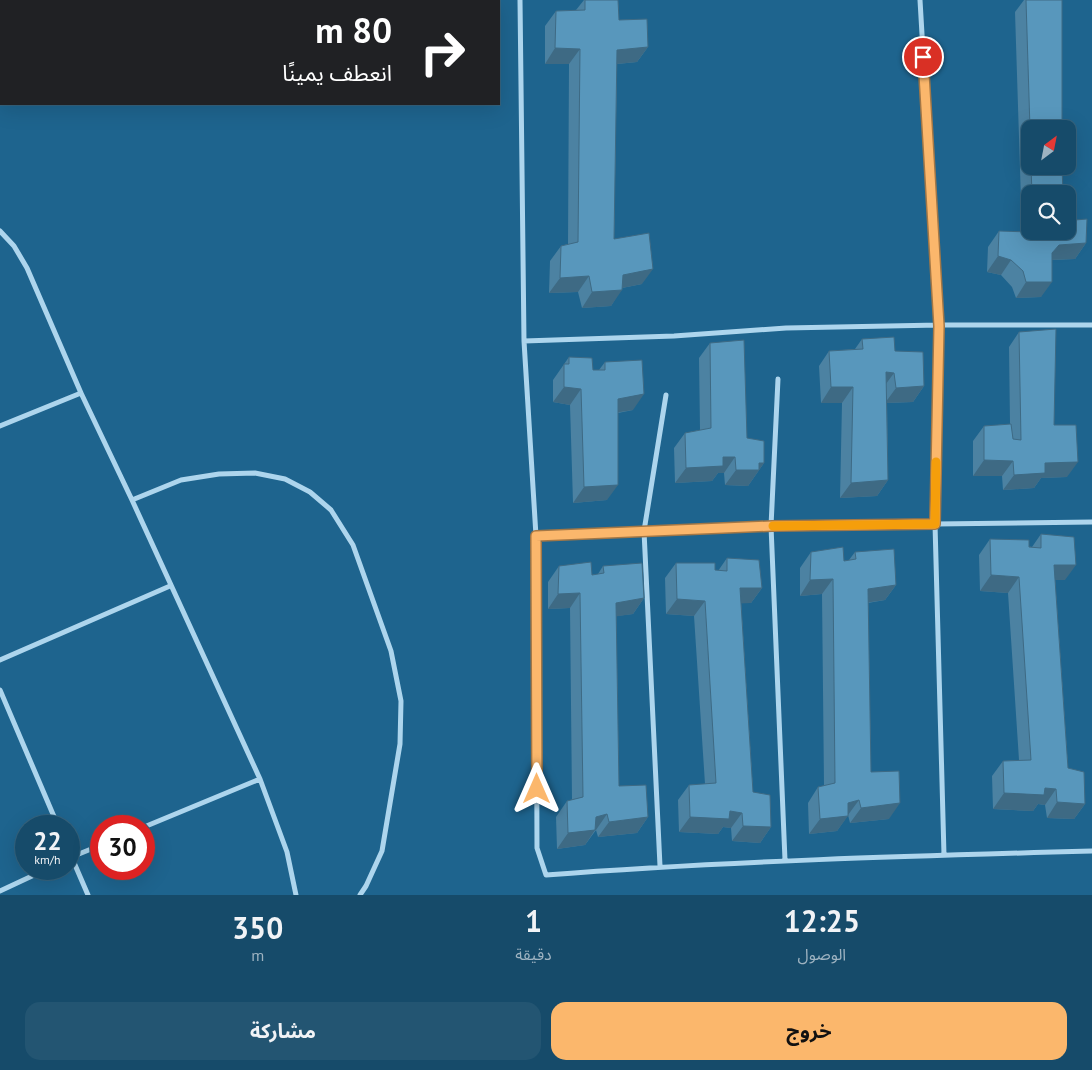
<!DOCTYPE html>
<html lang="ar">
<meta charset="utf-8">
<style>
:root{--surface:#164b6a;--page:#235572;--text:#f1f3f6;--muted:#9eb3c1;--line:#35637e;--accent:#fbb76c}
body{margin:0;font-family:"PT Sans","Noto Sans Arabic",sans-serif;background:var(--page);color:var(--text);direction:rtl;height:100vh;display:flex;flex-direction:column;font-size:19px;white-space:nowrap}
*{box-sizing:border-box;margin:0}
p{font-size:16px;color:var(--muted)}
.icon{flex:none;width:28px;height:28px;fill:none;stroke:currentColor;stroke-width:2;stroke-linecap:round;stroke-linejoin:round}
.map{position:relative;height:895px;overflow:hidden;direction:ltr}
.sheet{display:flex;flex-direction:column;background:var(--surface);flex:1}
.sheet>*{flex:none}
.top-card{position:absolute;left:0px;top:0px;width:500px;height:105px;box-shadow:0 5px 20px #0002,0 0 0 1px var(--line);direction:rtl;background:#202124;color:#fff;overflow:hidden}
.needle{width:32px;rotate:32deg}
.controls{position:absolute;left:1021px;top:120px;display:grid;gap:10px}
.controls a{display:grid;place-items:center;width:55px;height:55px;border-radius:10px;background:var(--surface);box-shadow:0 5px 20px #0002,0 0 0 1px var(--line);font-size:25px}
.speed{position:absolute;left:15px;top:815px;display:flex;gap:10px;font-size:25px;font-weight:700;text-align:center}
.speed>*{display:grid;place-content:center;width:65px;height:65px;border-radius:50%;background:var(--surface);box-shadow:0 5px 20px #0002,0 0 0 1px var(--line);line-height:1}
.speed small{font-size:12px;font-weight:400}
.speed .limit{border:8px solid #d22;background:#fff;color:#111}
.pin{position:absolute;display:grid;place-items:center;width:42px;height:42px;color:#fff;margin:-21px;border:2px solid #fff;border-radius:50%;box-shadow:0 1px 5px #0007}
.me{position:absolute;width:55px;margin:-28px;rotate:0deg;stroke-linejoin:round;filter:drop-shadow(0 0 4px #0008)}
.turn{display:flex;align-items:center;gap:18px;height:105px;padding:0 25px;font-size:22px}
.turn .icon{width:65px;height:65px;stroke-width:2.5}
.turn b{display:block;font-size:35px;line-height:42px}
.eta{display:flex;justify-content:space-evenly;align-items:center;height:85px;text-align:center}
.eta b{font-size:30px;font-weight:700;line-height:35px}
.cta{display:flex;gap:10px;margin-top:auto;padding:10px 25px}
.cta a{flex:1;height:58px;border-radius:15px;background:var(--accent);color:#111;font-size:20px;font-weight:700;line-height:58px;text-align:center}
.cta a+a{background:var(--page);color:var(--text)}
.map>svg:first-child{display:block}
</style>
<div class="map">
<svg width="1092" height="895" viewBox="0 0 1092 895">
<rect width="100%" height="100%" fill="#1e648e"/>
<g fill="none" stroke-linecap="round" stroke-linejoin="round">
<path stroke="#add5ed" stroke-width="5" d="M520,0L524,341L536,536L537,848L546,875C728,861 910,856 1092,851
M920,0L939,325L935,524L944,855
M204,1L211,0
M0,33H1
M0,231L14,246L27,268L81,393L132,500L260,779L287,852L296,895
M524,341L674,336L786,328L939,325H1092
M778,379L771,526L785,860
M0,426L81,393
M132,500L181,480L219,474L255,473L285,479L310,492L331,510L353,545L391,651L401,701L400,744L382,851L366,886L360,895
M536,536L771,526L1092,522
M0,660L170,586
M0,690L58,826
M144,827L260,779
M69,851L88,895
M69,858L101,845
M660,866L644,531L666,395
M0,891L47,869"/>
</g>
<path fill="#4c82a2" d="M584,0H618L619,20L648,47L637,62L617,64L614,239L642,284L622,288L611,306L582,308L578,292L549,293L550,261L561,246L568,244L569,64H545V26L556,11L576,10Z
M1024,0H1062L1030,129V166H1062L1063,194H1030V231L1086,243L1075,259L1052,260L1041,297L1016,298L1012,287L1001,275L987,272L988,247L999,231L1022,232L1015,12Z
M1019,332L1067,477L1041,478L1034,488L1003,490L1002,476H973V441L984,426L1010,424L1009,347Z
M862,339L895,351L924,386L913,402L887,403L888,480L877,496L840,498L842,403H821L819,366L829,351L855,349Z
M710,343L747,438L764,463L748,486L725,485L724,473H718L712,481L675,483L674,448L685,433L700,430L699,358Z
M569,357L593,370H599L605,362L633,410L618,413L607,500L573,503L570,405L553,402V380Z
M1041,534L1065,580H1055L1068,768L1085,804L1074,819L1047,818L1045,805L1038,804L1033,811L993,809L992,776L1003,761L1019,760L1008,593L980,591L979,555L990,539L1032,547Z
M811,552L844,561L849,560L855,552L896,585L885,600L868,603L871,772L889,819L850,823L848,815L837,831L809,834L808,803L818,787L824,786L822,594L800,596V568Z
M727,558L762,588L751,603H741L753,792L771,827L760,843L732,841L731,828L723,827L718,834L679,832L678,800L689,785L705,784L694,616L666,614L665,578L676,563L718,571Z
M559,566L592,575L598,574L603,566L644,598L633,614L616,616L619,786L648,817L637,833L598,837L596,830L585,845L557,849L556,817L567,801L572,800L570,608L548,609V582Z"/>
<path fill="#3e6a84" d="M648,47L637,62L606,65L617,50Z
M555,48L580,49L569,64H545Z
M1086,243L1075,259L1049,260L1052,253L1059,245Z
M998,256L1011,260L1001,275L987,272Z
M653,269L642,284L612,290L623,275Z
M589,276L578,292L549,293L560,278Z
M1026,282H1052L1041,297L1016,298Z
M622,290L611,306L582,308L592,292Z
M886,372L894,373L883,388Z
M924,386L913,402L885,403L896,388Z
M564,387L581,389L570,405L553,402Z
M831,387H853L842,403H821Z
M644,394L633,410L607,414L618,399Z
M723,457H735L724,473H718L712,481L675,483L686,468Z
M984,460L1013,461L1002,476H973Z
M1078,462L1067,477L1041,478L1034,488L1003,490L1014,475L1045,463Z
M759,463H764L748,486L725,485L736,470Z
M888,480L877,496L840,498L851,483Z
M618,485L607,500L573,503L584,487Z
M1054,565H1076L1065,580H1043Z
M991,575L1019,577L1008,593L980,591Z
M833,579L822,594L800,596L810,580Z
M896,585L885,600L857,604L868,589Z
M740,588H762L751,603L729,604Z
M580,593L570,608L548,609L558,594Z
M644,598L633,614L605,618L616,603Z
M677,599L705,601L694,616L666,614Z
M1045,788L1056,789L1045,805L1038,804L1033,811L993,809L1004,793Z
M859,800L848,815L846,816H848L837,831L809,834L820,819L848,803Z
M1057,802L1085,804L1074,819L1047,818Z
M900,803L889,819L850,823L861,808Z
M730,811L742,813L731,828L723,827L718,834L679,832L690,817Z
M607,814L596,830H594H595L585,845L557,849L568,833L596,817Z
M648,817L637,833L598,837L609,822Z
M743,826L771,827L760,843L732,841Z"/>
<path fill="#5897bc" stroke="#3e6a84" d="M585,0H618L619,20L647,19L648,47L617,50L614,239L649,233L653,269L623,275L622,290L592,292L589,276L560,278L561,246L578,242L580,49L555,48L556,11L585,10Z
M1026,0H1062V129H1030Z
M1031,166H1062L1063,194H1032Z
M1068,211L1075,220L1087,219L1086,243L1059,245L1052,253V282H1026L1023,271L1011,260L998,256L999,231L1029,232L1030,230V231H1068Z
M1056,329L1054,425H1076L1078,462L1045,463V473L1014,475L1013,461L984,460V426L1011,424L1013,439L1021,440L1019,332Z
M894,337L895,351L923,352L924,386L896,388L894,373L886,372L888,480L851,483L853,387H831L829,351L863,349L862,339Z
M744,340L747,438L764,441V463H759V470H736L735,457H723V466L686,468L685,433L711,428L710,343Z
M569,357L592,358L593,370H605V362L642,360L644,394L618,399V485L584,487L581,389L564,387V364H569Z
M1041,534L1074,537L1076,565H1054L1068,768L1084,772L1085,804L1057,802L1056,789L1045,788L1044,795L1004,793L1003,761L1031,760L1019,577L991,575L990,539L1029,540V547L1041,548Z
M843,547L844,561L856,559L855,552L894,549L896,585L868,589L871,772L899,771L900,803L861,808L859,800L848,803V816L820,819L818,787L835,783L833,579L810,580L811,552Z
M727,558L759,560L762,588H740L753,792L770,795L771,827L743,826L742,813L730,811L729,819L690,817L689,785L716,783L705,601L677,599L676,563H715V570L727,571Z
M591,562L592,575L604,573L603,566L642,563L644,598L616,603L619,786L646,785L648,817L609,822L607,814L596,817L595,830L568,833L567,801L583,797L580,593L558,594L559,566Z"/>
<g fill="none" stroke-linecap="round" stroke-linejoin="round">
<g stroke="#a37746" stroke-width="12">
<path id="route" d="M537,789L536,536L772,526L935,524L939,326L923,57"/>
</g>
<use href="#route" stroke="#fbb76c" stroke-width="9"/>
<path stroke="#f59e0b" stroke-width="9" d="M773,526L935,524L936,462"/>
</g>
</svg>
<div class="controls">
<a><svg class="needle" viewBox="-14 -14 28 28"><path d="M0-13l5 13h-10z" fill="#e53935"/><path d="M0 13l5-13h-10z" fill="#9eb3c1"/></svg></a>
<a><svg class="icon" aria-label="search" viewBox="0 0 24 24"><circle cx="10" cy="10" r="6"/><path d="M15 15l6 6"/></svg></a>
</div>
<div class="speed"><div>22<small>km/h</small></div><div class="limit">30</div></div>
<div class="pin" style="left:923px;top:57px;background:#d93025"><svg class="icon" aria-label="arrive" viewBox="0 0 24 24"><path d="M6 21V4h12l-3 4 3 4H6"/></svg></div>
<svg class="me" style="left:537px;top:789px" viewBox="-20 -20 40 40"><path d="M0-17L14 15 0 8-14 15z" fill="#fbb76c" stroke="#fff" stroke-width="4"/></svg>
<div class="top-card">
<div class="turn"><svg class="icon" aria-label="right" viewBox="0 0 24 24"><path d="M7 20v-9h11M14 6l5 5-5 5"/></svg><div><b>80 m</b>انعطف يمينًا</div></div>
</div>
</div>
<section class="sheet">
<div class="eta">
<div><b>12:25</b><p>الوصول</p></div>
<div><b>1</b><p>دقيقة</p></div>
<div><b>350</b><p>m</p></div>
</div>
<div class="cta"><a>خروج</a><a>مشاركة</a></div>
</section>
